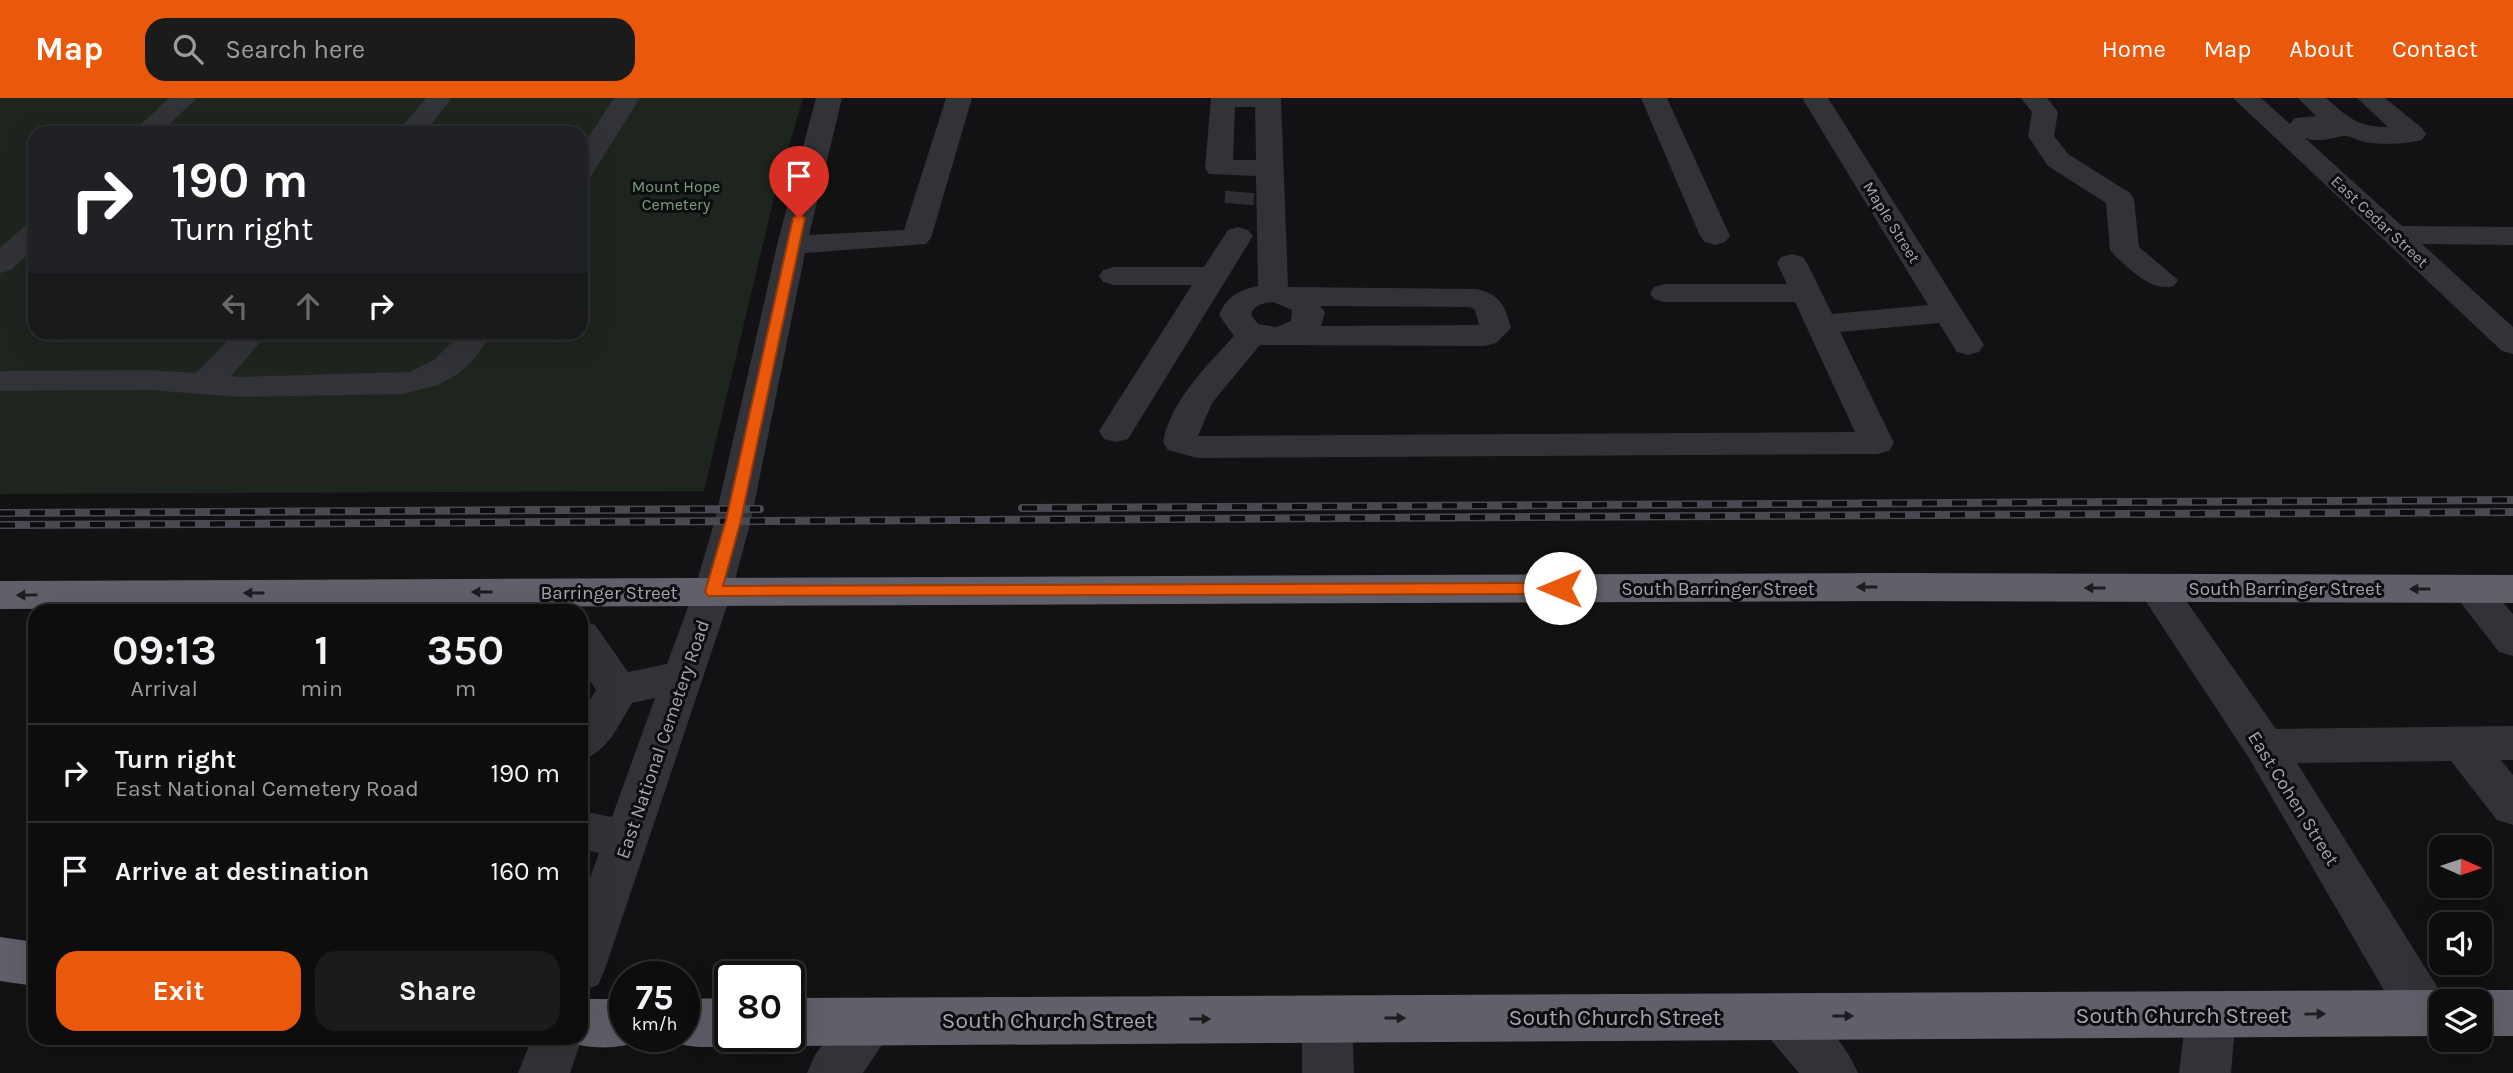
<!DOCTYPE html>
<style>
:root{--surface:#0e0d0e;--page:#1c1b1c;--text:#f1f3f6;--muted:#9b9c9e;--line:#2e2d2e;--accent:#ea580c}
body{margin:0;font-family:Karla,sans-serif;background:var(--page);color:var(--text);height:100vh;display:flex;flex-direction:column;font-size:26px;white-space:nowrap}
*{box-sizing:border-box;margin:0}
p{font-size:23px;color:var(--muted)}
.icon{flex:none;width:38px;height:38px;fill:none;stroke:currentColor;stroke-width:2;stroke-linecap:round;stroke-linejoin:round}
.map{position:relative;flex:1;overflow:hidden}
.side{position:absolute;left:28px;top:506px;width:560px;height:441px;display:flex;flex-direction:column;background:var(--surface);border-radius:21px;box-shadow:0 7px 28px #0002,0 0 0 2px var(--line)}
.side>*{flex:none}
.guide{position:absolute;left:28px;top:28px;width:560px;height:214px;border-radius:21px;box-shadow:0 7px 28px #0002,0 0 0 2px var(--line);background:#202124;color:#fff;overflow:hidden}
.needle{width:46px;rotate:93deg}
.tools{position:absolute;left:2429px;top:737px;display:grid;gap:14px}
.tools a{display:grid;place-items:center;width:63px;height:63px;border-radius:14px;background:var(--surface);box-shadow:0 7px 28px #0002,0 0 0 2px var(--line);font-size:35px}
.speed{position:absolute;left:609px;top:863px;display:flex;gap:14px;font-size:35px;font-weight:700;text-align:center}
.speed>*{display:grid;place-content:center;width:91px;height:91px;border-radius:50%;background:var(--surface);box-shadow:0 7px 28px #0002,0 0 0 2px var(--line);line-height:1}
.speed small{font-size:18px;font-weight:400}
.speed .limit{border:4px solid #111;border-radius:10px;background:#fff;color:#111}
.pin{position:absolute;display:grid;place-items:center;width:60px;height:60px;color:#fff;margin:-72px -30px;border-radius:50% 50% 50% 0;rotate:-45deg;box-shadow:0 0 7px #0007}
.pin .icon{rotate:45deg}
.me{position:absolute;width:77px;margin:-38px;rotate:270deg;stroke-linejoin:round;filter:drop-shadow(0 0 5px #0008)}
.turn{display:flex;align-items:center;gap:24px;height:147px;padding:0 28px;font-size:32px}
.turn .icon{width:91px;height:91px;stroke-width:2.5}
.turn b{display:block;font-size:49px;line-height:60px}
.lanes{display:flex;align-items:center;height:66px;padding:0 28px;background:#0003;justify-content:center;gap:35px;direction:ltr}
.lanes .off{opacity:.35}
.eta{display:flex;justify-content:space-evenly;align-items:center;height:119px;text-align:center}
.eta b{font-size:42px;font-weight:700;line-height:49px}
.action{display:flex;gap:14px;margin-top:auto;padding:14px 28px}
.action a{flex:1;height:80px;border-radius:21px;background:var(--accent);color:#fff;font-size:28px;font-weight:700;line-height:80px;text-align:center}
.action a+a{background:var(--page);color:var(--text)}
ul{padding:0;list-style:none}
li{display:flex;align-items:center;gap:21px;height:98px;padding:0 28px;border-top:2px solid var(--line)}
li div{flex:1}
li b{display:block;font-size:26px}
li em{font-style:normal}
header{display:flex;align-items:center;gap:42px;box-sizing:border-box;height:98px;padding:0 35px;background:var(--accent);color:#fff}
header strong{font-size:33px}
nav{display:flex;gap:38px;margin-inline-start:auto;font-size:24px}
.search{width:490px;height:63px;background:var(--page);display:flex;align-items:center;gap:18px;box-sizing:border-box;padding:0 24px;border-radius:21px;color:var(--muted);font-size:26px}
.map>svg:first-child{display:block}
</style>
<header>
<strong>Map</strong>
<div class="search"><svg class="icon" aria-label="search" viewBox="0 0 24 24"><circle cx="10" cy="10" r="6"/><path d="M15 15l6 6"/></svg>Search here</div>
<nav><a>Home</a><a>Map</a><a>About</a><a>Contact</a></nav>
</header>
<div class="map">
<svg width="2513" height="975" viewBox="0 0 2513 975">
<rect width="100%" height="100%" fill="#121113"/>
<path fill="#1e251f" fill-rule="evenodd" d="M0,0H803L774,100L704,393L0,396ZM35,35H581V234H35Z"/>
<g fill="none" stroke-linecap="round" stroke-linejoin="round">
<path stroke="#2f2f33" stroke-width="29" stroke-dasharray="29 14" stroke-linecap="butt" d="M1239,106L1240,94"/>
<path stroke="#2f2f33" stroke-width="46" stroke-dasharray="46 23" stroke-linecap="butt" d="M581,596L586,594"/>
<path fill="#323338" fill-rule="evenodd" d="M169,0H197L160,35H132Z
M426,0H452L424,35H397Z
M614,0H640L591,78L581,80V51Z
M816,0H842L809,137L904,132L946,0H972L931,140L926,146L805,155L751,422L732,493L605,871L598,887L581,893V804L599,755L581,751V713L612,719L655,600L632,605C617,629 609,653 581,662V616L596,592L581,569V522L595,527L628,574L667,566L694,493L715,422L777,147Z
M1211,0H1281L1288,189L1477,191C1501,197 1505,208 1511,230L1496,245L1485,248L1260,247L1212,305L1198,338L1855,334L1795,204H1665L1654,201L1650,195L1654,189L1665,186H1787L1777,165L1781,159L1792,156L1803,159L1807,165L1832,216L1928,207L1802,0H1828L1984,247L1979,254L1968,257L1957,254L1939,225L1840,234L1894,345L1889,353L1877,356L1197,360L1168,352L1163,344C1171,302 1206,269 1234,238L1219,217C1227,198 1239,192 1258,188L1256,78L1209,76L1205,70ZM1235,9H1255L1256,62H1233ZM1273,204L1292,212L1291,223L1276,229L1258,226L1251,217C1254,207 1263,205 1273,204ZM1320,208L1470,209L1475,212L1479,227L1321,228L1325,214Z
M1641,0H1667L1730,138L1725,144L1715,147L1705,144L1700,138Z
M2021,0H2047L2058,14L2054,38L2068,56L2130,95L2134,101L2139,149L2178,182L2174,188C2150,194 2132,172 2115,158L2110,152L2106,105L2048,68L2028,38L2032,14Z
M2233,0H2261L2290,26L2295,20L2316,18L2298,0H2326C2349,20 2357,29 2388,29L2357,0H2385L2422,30L2426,36L2422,42C2406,46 2382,47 2365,44C2359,43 2349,37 2344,38C2329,40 2322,45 2305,40L2402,128L2513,129V147L2422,146L2513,229V256L2502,253Z
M35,125V150L11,172L0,175V150L25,128Z
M1238,129L1248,132L1253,138L1133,333L1128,341L1116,344L1104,341L1099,333L1192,187H1114L1103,184L1099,178L1103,172L1114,169H1204L1228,132Z
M236,234H269L231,278L240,279L409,274L434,262L462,234H493L474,261L458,276L438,287L402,296L240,299L149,292L0,293V273L149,272L196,275Z
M2156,476L2170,480L2276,631L2513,628V662H2501L2513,677V727L2497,722L2451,663L2297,665L2443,898L2445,903H2441V932L2425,938L2407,932L2249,660L2137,490L2142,480Z
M2469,477L2483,481L2513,516V558L2499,554L2450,491L2455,481Z
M2211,894L2229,900L2236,917L2231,975H2179L2186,917L2193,900Z
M1784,896C1813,907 1846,946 1858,975H1799L1766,936L1759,919L1766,902Z
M1327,897L1345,904L1352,921L1354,975H1302V921L1309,904Z
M868,900L886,907L893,924L886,941L863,975H807L815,957L850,907Z
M581,937L582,940L570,975H518L532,940H581Z"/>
<path fill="#5f6069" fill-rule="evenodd" d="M1890,475L2513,477V505L1890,503L0,511V483Z
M0,839L35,844V888L0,883Z
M2441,892L2459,898L2460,903L2462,898L2480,892H2513V938H2480V903H2441V938L789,948L770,938H789V900Z
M730,900V938H749L748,941C722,951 692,952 666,942L665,938H684V901Z
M581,901H625V938H644L643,942C617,952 589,952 563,942L562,940H581Z"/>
<g stroke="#494a51" stroke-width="8">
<path id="rail" d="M1022,410L2513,402
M0,415L760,411
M0,427L2513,414"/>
</g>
<use href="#rail" stroke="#0d0c0e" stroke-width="5" stroke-dasharray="15" stroke-linecap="butt"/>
</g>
<defs><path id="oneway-solid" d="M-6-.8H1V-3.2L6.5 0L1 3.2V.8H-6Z" transform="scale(1.75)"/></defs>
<g fill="#1d1d20">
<use href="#oneway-solid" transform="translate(1867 489) rotate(180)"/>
<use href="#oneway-solid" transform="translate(2095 490) rotate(-180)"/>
<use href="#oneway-solid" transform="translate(2420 491) rotate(-180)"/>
<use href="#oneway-solid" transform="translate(482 494) rotate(180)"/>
<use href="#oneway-solid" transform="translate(254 495) rotate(180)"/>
<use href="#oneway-solid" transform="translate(27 497) rotate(179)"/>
<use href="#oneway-solid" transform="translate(2315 916) rotate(-1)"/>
<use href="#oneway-solid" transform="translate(1843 918)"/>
<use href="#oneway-solid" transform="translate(1395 920)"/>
<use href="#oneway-solid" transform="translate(1200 921)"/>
</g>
<path fill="#ea580c" stroke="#983908" stroke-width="2" d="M799,116L805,120L741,422L723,488L1560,485L1568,490L1560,496L708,498L705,494L726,422L793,120Z"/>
<g text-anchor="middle" stroke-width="6" stroke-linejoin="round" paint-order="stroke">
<g font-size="16" fill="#7a9e81" stroke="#0d0c0e">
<text x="676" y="94">Mount Hope<tspan x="676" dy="18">Cemetery</tspan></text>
</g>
<g font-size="16" fill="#a3a6b3" stroke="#0d0c0e">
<text transform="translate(2380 123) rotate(43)" y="6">East Cedar Street</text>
<text transform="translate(1892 124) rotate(58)" y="6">Maple Street</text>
</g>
<g font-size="19" fill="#a3a6b3" stroke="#0d0c0e">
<text x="1718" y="497">South Barringer Street</text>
<text x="2285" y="497">South Barringer Street</text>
<text x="609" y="501">Barringer Street</text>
<text transform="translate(662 641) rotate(-71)" y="7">East National Cemetery Road</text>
<text transform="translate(2294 700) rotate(58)" y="7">East Cohen Street</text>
</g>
<g font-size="23" fill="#a3a6b3" stroke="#0d0c0e">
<text x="2182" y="925">South Church Street</text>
<text x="1615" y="927">South Church Street</text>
<text x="1048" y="930">South Church Street</text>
</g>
</g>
</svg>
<div class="tools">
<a><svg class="needle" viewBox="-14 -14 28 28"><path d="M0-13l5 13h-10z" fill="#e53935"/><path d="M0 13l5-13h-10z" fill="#9b9c9e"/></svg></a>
<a><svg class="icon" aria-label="sound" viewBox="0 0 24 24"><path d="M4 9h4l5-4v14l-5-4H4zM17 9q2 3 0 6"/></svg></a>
<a><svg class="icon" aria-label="layers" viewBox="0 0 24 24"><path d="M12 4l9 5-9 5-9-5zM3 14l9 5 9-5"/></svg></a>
</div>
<div class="speed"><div>75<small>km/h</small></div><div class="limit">80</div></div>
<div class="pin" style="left:799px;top:120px;background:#d93025"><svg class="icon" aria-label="arrive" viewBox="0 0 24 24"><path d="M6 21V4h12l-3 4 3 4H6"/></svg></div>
<svg class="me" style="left:1560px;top:490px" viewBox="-20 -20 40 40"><circle r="19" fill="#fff"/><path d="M0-13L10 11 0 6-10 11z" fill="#ea580c"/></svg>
<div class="guide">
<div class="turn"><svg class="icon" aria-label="right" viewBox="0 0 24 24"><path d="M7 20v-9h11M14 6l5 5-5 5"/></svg><div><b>190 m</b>Turn right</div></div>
<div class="lanes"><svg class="icon off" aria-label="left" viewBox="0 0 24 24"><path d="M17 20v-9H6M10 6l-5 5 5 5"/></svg><svg class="icon off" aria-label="ahead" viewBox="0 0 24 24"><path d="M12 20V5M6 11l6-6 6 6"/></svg><svg class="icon" aria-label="right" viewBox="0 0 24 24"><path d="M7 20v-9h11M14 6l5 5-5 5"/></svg></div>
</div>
<section class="side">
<div class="eta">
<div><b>09:13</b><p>Arrival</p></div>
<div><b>1</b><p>min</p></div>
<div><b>350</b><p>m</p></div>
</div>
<ul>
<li><svg class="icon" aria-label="right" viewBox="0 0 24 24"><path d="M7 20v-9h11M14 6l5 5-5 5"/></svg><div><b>Turn right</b><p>East National Cemetery Road</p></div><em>190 m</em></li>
<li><svg class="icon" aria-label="arrive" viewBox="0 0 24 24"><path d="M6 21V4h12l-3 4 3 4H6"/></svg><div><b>Arrive at destination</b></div><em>160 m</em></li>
</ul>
<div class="action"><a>Exit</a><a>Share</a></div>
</section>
</div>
